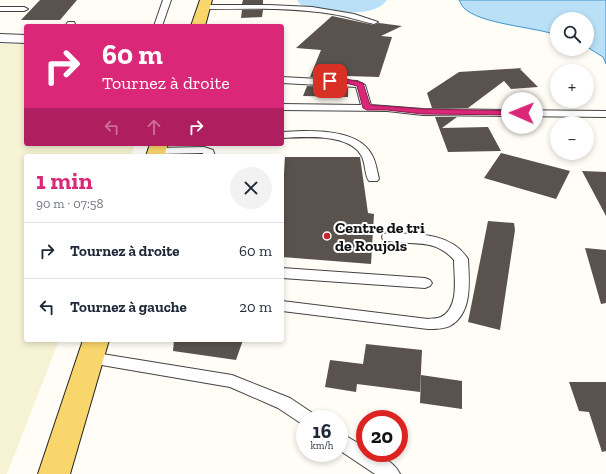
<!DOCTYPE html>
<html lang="fr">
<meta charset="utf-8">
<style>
:root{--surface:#fff;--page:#f2f2f3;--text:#1f2937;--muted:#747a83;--line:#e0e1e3;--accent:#db2777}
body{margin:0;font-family:"Zilla Slab",serif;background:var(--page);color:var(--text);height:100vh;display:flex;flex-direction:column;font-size:15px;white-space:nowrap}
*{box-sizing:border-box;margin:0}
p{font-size:13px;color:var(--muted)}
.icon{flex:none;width:22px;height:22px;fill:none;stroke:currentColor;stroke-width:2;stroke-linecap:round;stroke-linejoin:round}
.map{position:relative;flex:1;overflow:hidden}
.details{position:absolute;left:24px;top:154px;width:260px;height:188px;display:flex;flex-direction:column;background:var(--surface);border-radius:4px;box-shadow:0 2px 6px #0003}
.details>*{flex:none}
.guide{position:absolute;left:24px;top:24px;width:260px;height:122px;border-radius:4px;box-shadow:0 2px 6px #0003;background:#db2777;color:#fff;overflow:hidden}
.controls{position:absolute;left:550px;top:12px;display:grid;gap:8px}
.controls a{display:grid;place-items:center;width:44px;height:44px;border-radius:50%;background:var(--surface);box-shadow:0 2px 6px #0003;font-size:20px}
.speed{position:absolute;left:296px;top:410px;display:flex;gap:8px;font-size:20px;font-weight:700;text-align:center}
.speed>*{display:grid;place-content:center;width:52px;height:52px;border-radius:50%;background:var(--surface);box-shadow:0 2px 6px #0003;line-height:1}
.speed small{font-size:10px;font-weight:400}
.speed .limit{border:6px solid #d22;background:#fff;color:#111}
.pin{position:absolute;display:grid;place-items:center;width:34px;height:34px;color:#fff;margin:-17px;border-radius:8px;box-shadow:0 2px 6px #0006}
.me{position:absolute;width:44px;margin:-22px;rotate:271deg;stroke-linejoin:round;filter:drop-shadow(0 0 3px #0008)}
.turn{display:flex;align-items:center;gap:14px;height:84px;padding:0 12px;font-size:18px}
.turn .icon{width:52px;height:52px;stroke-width:2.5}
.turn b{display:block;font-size:28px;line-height:34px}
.lanes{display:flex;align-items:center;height:38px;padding:0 12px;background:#0003;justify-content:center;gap:20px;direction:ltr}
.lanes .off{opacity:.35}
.round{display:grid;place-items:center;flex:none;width:42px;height:42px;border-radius:21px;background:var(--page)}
.summary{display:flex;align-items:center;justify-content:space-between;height:68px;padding:0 12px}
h1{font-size:24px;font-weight:700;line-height:30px;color:var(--accent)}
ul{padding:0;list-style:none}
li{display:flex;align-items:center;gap:12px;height:56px;padding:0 12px;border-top:1px solid var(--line)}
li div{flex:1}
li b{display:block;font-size:15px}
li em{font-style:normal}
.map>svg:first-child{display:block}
</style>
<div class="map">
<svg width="606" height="474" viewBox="0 0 606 474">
<rect width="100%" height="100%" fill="#fffdf5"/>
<path fill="#f6f3d4" d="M0,44H26V144H135L131,156H26V340H59L7,474H0Z"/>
<path fill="#b9e0f7" stroke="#3f96cf" d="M459,0H606V64L603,57L587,47V19H557V35C534,27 480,24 464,8C462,6 460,2 459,0Z"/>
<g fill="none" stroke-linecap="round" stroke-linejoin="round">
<path fill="#b9e0f7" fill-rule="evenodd" d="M297,0H387C372,21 322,10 301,5Z"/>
</g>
<path fill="#5a524d" d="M40,0H77L60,20H21Z
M243,0H263V4H242Z
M242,10H263L262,17L241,18Z
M332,16L374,25L379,23L402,26L381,36L392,37L379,77L347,76V79L310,77L321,50L296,48Z
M522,68L520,69L538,87L511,89L504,81L468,108H432L427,93L459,72Z
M307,86L348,88V97L303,96Z
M435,117H457L442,128L488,127L501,151L448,152Z
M501,153L570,171L556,199L484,178Z
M285,157H360L368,213L374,214L371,264L282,257V207Z
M582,171L606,172V216Z
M488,221L514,223L515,230L500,330L468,322Z
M585,248L606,250V303L601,304Z
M174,340H243L236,360L173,351Z
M366,344L422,350L420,392L357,384L356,392L325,387L330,360L363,364Z
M421,375L462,381V409L420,403Z
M569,382H606V451L602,452L589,412L579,411Z"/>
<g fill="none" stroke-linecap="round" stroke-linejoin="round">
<g stroke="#444" stroke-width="2">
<path id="lane" d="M163,0H171L162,26H154Z
M201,5H269L312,7L354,14L378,22L374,24C360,21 347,16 332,14C290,7 247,9 204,9H201Z
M0,7H24L28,9L24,11H0Z
M68,22H74L75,24L73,26H65Z
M282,77L357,81L365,85L371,105L423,109L606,111V117L423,115L387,111L282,110V104L361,105L356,87L282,83Z
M303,131C325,131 360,132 372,155C376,162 377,171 379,179L377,181H369C364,174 366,163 361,155C348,133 304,137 282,138V132Z
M204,147L213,150L215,156H203V153L157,154L152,151L157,148Z
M388,233C416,234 451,232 468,259C469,281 473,313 450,326C443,329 435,329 428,329L282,311V301L428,319C432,318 437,319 441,317C460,307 454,277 454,260C433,236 410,247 383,240L382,237L383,234Z
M282,268L425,278L430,280L432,283L430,286L425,288L282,278Z
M90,352L232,375L290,398L314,414L317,419H305V425L302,424L278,408L230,387L84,362L82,358L84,354Z
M339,432L365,447V453C377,453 395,462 400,474H375L339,450Z"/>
</g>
<g stroke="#444" stroke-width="2">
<path id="street" d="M0,34L26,35V43L0,42Z"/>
</g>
<g stroke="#222" stroke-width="2">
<path id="primary" d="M200,0H212L205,26H191Z
M150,144H168L164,156H146Z
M83,340H109L70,474H38Z"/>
</g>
<use href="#lane" fill="#fff" fill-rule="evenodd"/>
<use href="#street" fill="#fff" fill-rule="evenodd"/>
<use href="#primary" fill="#f9d66b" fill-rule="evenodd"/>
</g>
<path fill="#db2777" stroke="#8e194d" d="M328,79H346L363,83L370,105L423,109L522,111L525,113L522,115L423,114L387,110H367L363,108L357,86L346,83H330L328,82Z"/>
<circle fill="#c4262e" stroke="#fff" stroke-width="1.5" cx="327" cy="236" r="4"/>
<g text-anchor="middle" stroke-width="4" stroke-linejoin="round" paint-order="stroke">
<g font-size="16" font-weight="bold" fill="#111" stroke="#fff" text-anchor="start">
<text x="335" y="233">Centre de tri<tspan x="335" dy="18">de Roujols</tspan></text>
</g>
</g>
</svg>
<div class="controls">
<a><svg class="icon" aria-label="search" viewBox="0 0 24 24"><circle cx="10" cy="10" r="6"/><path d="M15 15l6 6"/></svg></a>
<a>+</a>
<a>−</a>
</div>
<div class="speed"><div>16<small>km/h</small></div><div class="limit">20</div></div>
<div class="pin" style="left:330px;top:81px;background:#d93025"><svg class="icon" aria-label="arrive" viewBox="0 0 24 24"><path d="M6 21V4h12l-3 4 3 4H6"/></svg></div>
<svg class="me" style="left:522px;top:113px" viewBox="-20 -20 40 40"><circle r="19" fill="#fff"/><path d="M0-13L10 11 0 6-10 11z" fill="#db2777"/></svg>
<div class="guide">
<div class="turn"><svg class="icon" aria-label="right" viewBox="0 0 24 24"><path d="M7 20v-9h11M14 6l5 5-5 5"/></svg><div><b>60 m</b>Tournez à droite</div></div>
<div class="lanes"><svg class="icon off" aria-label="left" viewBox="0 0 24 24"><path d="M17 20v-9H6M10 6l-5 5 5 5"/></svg><svg class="icon off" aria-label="ahead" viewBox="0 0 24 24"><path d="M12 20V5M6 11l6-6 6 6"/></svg><svg class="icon" aria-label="right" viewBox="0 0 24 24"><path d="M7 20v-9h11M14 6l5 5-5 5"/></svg></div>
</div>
<section class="details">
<div class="summary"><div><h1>1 min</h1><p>90 m · 07:58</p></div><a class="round"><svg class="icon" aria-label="close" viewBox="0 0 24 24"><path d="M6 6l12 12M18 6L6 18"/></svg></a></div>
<ul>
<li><svg class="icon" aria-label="right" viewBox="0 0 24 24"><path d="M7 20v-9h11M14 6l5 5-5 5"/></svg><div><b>Tournez à droite</b></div><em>60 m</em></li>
<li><svg class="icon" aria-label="left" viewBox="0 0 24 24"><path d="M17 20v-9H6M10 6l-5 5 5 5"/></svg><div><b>Tournez à gauche</b></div><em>20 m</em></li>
</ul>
</section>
</div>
